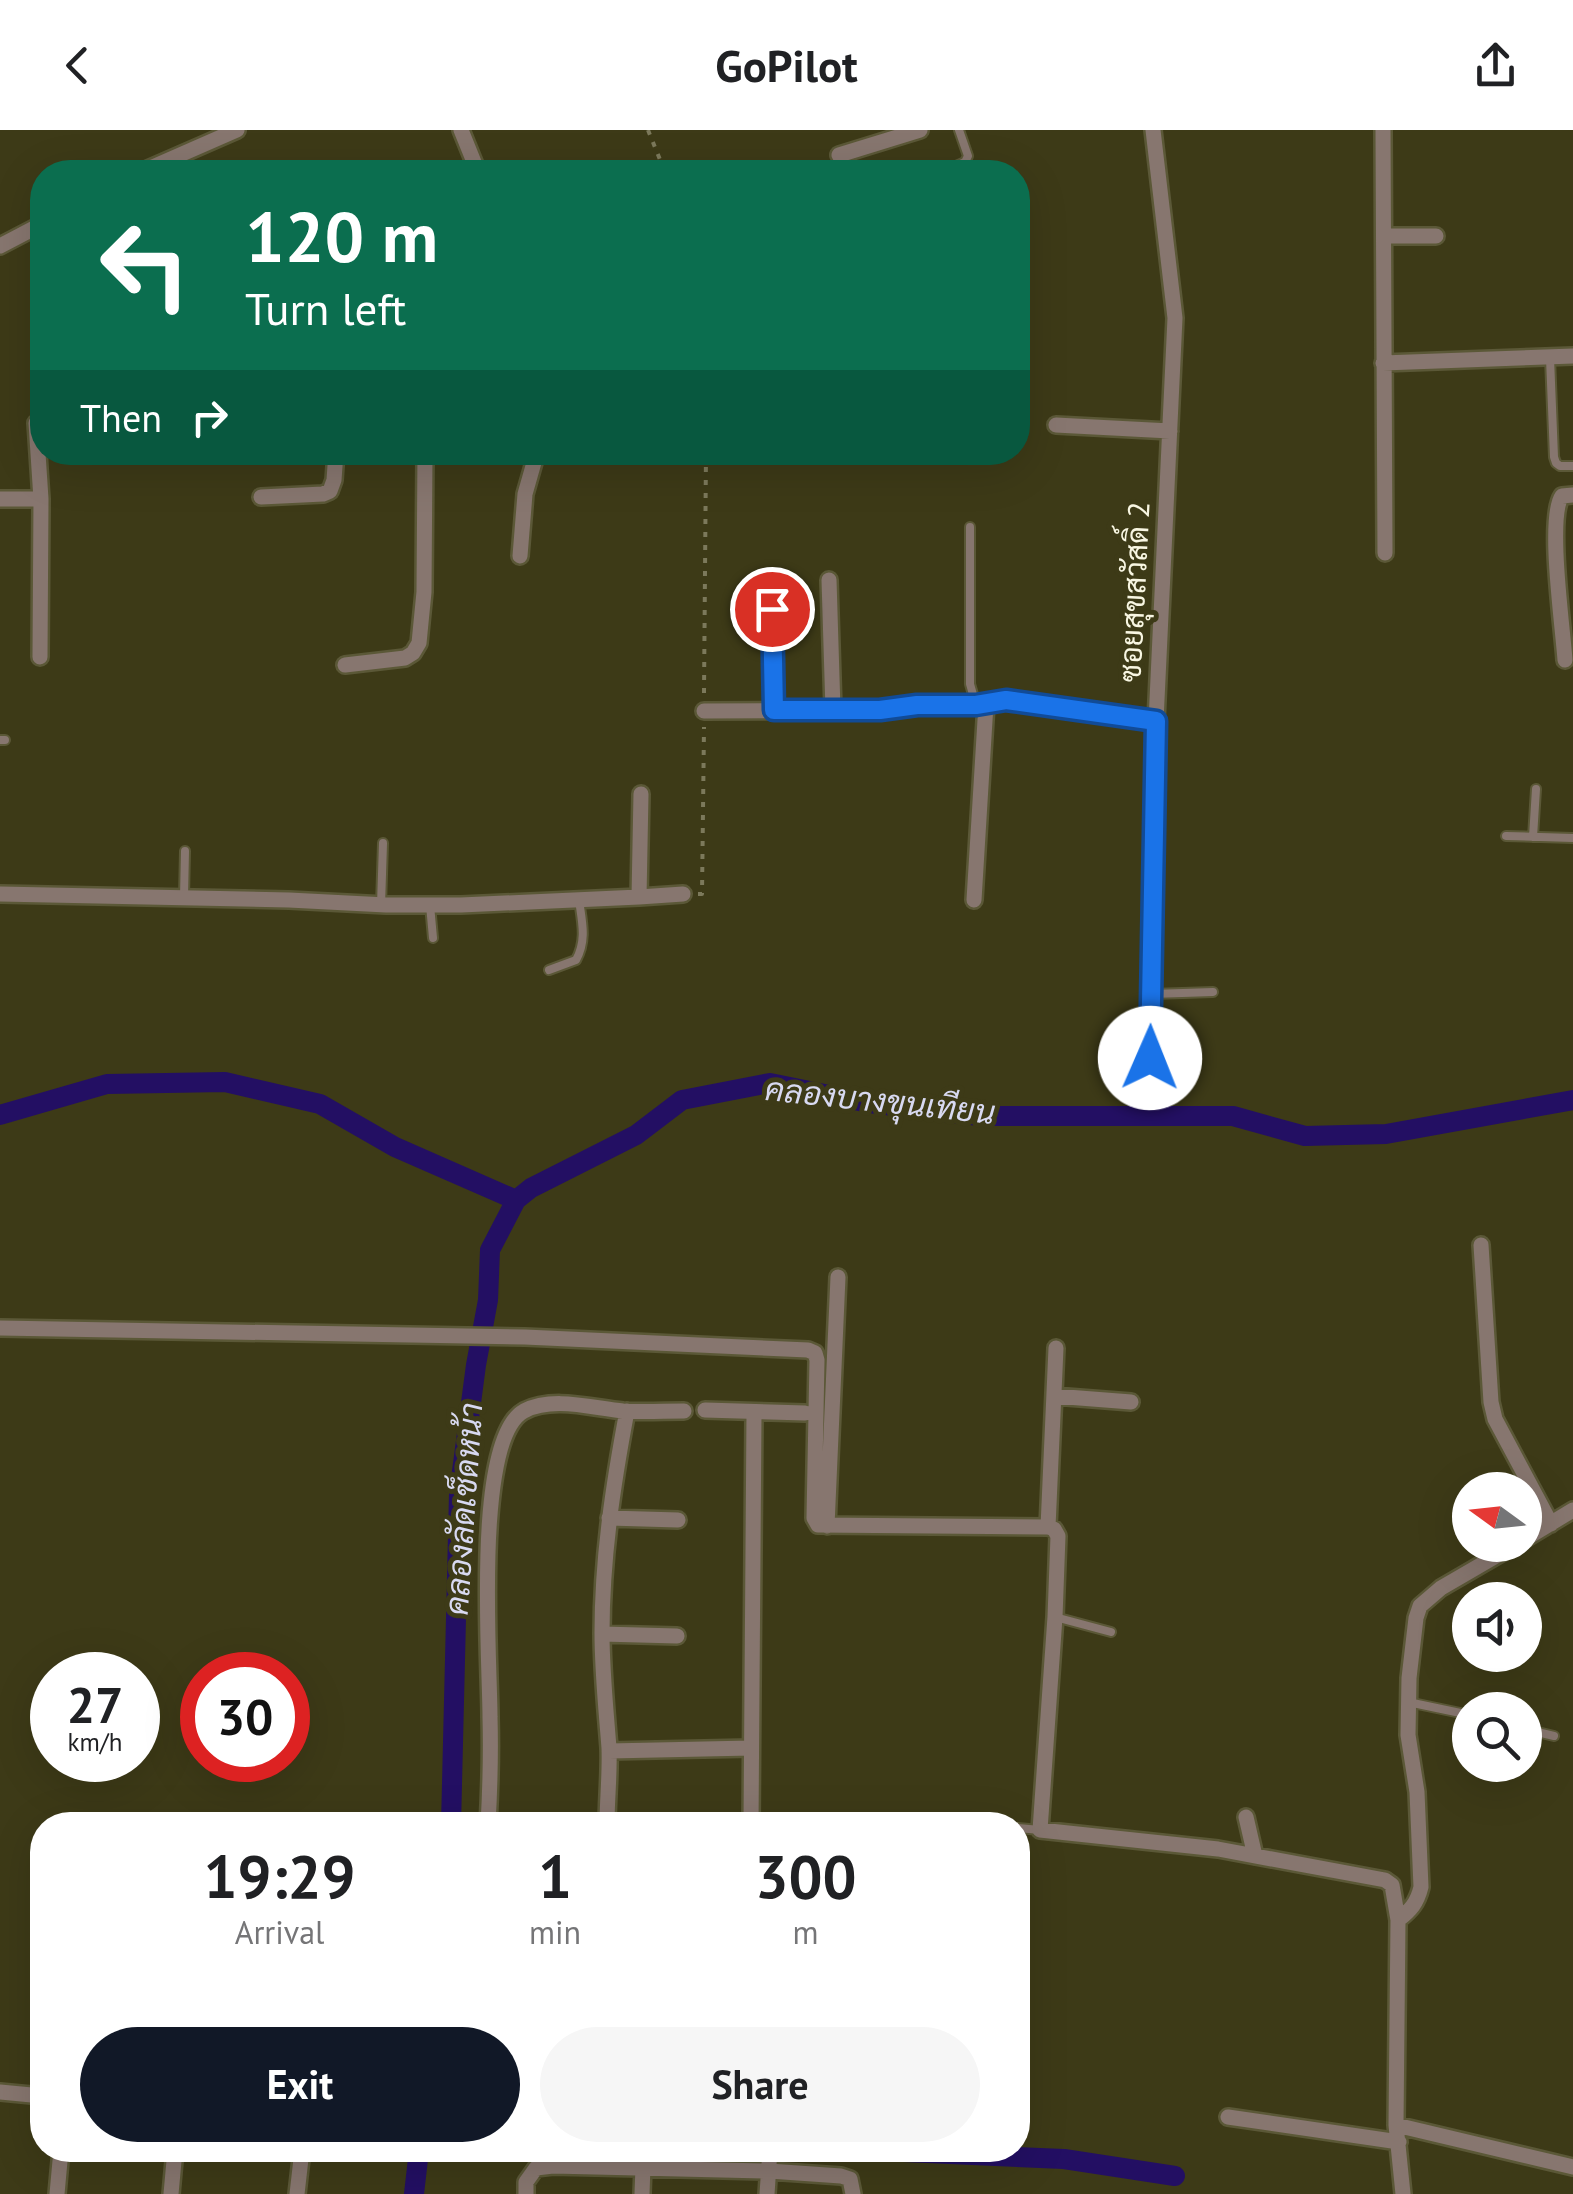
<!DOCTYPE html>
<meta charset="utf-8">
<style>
:root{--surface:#fff;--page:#f6f6f6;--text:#202124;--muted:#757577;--accent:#111827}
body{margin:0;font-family:"PT Sans",Sarabun,sans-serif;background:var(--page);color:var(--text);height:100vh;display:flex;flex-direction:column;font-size:38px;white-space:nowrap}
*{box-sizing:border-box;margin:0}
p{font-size:32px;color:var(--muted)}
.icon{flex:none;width:55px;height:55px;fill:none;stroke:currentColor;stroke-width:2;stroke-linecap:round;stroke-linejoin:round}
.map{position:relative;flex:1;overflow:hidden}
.details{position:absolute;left:30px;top:1682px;width:1000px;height:350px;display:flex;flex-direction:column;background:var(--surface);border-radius:40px;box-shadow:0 10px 40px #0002}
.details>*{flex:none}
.guide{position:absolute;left:30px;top:30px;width:1000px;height:305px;border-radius:40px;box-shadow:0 10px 40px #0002;background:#0b6e4f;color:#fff;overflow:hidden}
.needle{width:65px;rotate:285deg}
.controls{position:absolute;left:1452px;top:1342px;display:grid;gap:20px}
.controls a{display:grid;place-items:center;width:90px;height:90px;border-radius:50%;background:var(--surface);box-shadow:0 10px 40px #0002;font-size:50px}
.speed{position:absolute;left:30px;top:1522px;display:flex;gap:20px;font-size:50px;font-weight:700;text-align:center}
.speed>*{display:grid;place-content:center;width:130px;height:130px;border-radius:50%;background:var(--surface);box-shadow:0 10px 40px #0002;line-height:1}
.speed small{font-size:25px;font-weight:400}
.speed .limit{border:15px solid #d22;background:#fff;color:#111}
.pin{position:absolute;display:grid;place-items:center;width:85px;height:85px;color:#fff;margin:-42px;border:5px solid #fff;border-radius:50%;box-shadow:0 2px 10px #0007}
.me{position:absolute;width:110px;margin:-55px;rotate:1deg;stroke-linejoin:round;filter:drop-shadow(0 0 8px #0008)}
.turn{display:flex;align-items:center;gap:35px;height:210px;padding:0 50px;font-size:45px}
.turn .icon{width:130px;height:130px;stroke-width:2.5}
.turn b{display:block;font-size:70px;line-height:85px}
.then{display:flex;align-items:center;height:95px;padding:0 50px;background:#0003;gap:20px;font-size:38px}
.eta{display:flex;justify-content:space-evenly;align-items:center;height:170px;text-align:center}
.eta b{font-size:60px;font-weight:700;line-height:70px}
.primary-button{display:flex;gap:20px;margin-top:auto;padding:20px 50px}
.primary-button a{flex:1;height:115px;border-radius:60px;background:var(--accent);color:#fff;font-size:40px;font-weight:700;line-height:115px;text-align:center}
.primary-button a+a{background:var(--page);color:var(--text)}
header{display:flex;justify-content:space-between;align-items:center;height:130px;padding:0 50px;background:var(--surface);font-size:45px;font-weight:700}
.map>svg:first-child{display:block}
</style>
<header><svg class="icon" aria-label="back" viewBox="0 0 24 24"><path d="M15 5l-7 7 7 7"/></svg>GoPilot<svg class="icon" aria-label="share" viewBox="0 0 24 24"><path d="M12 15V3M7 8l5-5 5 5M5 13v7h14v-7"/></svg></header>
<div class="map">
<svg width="1573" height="2064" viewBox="0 0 1573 2064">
<rect width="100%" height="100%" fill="#3d3a17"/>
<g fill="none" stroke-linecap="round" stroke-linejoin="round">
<path stroke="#230f63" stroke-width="20" d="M0,985L107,954L225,952L320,974L395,1017L516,1070
M451,1695L459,1364L476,1235L488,1170L490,1120L516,1070L531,1058L636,1005L682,970L770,953L869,973L979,986H1233L1305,1006L1386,1004L1573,970
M858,2020L1064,2029L1175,2046
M414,2064L419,2020"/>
<g stroke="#5b5837" stroke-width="12">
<path id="service" d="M943,42L965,32L968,26L959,0
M1550,228L1554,327L1556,333L1560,336H1573
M970,397V554L976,575
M772,445L774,580
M0,610H5
M1506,706L1573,708
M1533,707L1536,659
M184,767L185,721
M381,775L383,713
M430,775L433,808
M549,840L576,830C587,810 582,792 579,770
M1152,864L1213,862
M1055,1487L1111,1502
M1408,1572L1470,1585
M1525,1599L1554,1606
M830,1690L962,1695
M1018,1698L1040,1700"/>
</g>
<g stroke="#5b5837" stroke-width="20">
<path id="minor" d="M461,0L478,42
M1383,0L1385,423
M839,25L920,0
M141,42L237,0
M1384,106H1436
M0,116L42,94
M1383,233L1573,226
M36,293L41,369L40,527
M1056,295L1170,301
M261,367L323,364L330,361L334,350L336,322
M0,369H41
M520,426L525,364L537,322
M829,450L833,580
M1565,530C1563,499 1547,387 1562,366L1573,365
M345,535L405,528L413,523L419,513L424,462L425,322
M704,581L880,580L917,575H976L1006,570L1156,591
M0,764L289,770L386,775H461L639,767L641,664
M639,767L683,764
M974,770L986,574
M1150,928L1156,591L1175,188L1153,0
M1481,1115L1491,1272L1495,1289L1551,1394
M0,1198L525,1207L808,1220L815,1223L817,1230L814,1388L818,1395L1048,1397L1054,1399L1058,1406L1055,1487L1040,1700L1218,1719L1385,1750L1392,1755L1398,1790L1396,1995L1403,2064
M1054,1266L1131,1272
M705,1280L805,1283
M609,1388L678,1390
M827,1396L838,1147
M1048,1397L1056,1218
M1525,1409L1573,1380
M602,1504L677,1506
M609,1621L751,1618
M1246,1687L1255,1726
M488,1695C490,1659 491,1623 490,1587C490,1531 473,1309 524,1281C553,1266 592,1278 623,1281C643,1282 664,1281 684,1281
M607,1695C607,1670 610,1643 609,1618C606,1579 602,1541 602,1503C602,1428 613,1355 627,1281
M751,1695L754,1283
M1398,1790C1411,1780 1417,1773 1421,1757L1417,1662L1408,1605L1409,1548L1416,1488L1420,1476L1441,1458L1515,1415
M0,1962L42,1966
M1228,1987L1399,2012
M1396,1995L1573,2037
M57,2064L61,2020
M171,2064L175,2020
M297,2064L302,2020
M526,2064V2052L536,2038L553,2036L769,2041L841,2046L850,2049L853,2064
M642,2064L643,2036
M767,2064L770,2020"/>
</g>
<path stroke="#7c795b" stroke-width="4" stroke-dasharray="5 8" stroke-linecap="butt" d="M648,0L665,42
M704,563L706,322
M698,764H702L704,597"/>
<use href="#service" stroke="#87766f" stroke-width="8"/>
<use href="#minor" stroke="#87766f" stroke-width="15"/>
</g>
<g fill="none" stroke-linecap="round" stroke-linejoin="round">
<g stroke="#114b97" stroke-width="25">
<path id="route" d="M772,479L774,580H880L917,575H976L1006,570L1156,591L1150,928"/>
</g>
<use href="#route" stroke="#1a73e8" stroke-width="18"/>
</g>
<g text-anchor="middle" stroke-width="10" stroke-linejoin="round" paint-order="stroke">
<g font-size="30" fill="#f8f6e2" stroke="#3d3a17">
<text transform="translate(1135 462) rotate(-87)" y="10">ซอยสุขสวัสดิ์ 2</text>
</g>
<g font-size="32" font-style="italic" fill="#d8d9f1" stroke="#3d3a17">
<text transform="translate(880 971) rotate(6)" y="11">คลองบางขุนเทียน</text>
<text transform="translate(464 1379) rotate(-86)" y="11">คลองลัดเช็ดหน้า</text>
</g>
</g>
</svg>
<div class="controls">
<a><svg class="needle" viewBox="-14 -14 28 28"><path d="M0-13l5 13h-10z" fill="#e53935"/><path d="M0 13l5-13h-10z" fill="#757577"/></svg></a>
<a><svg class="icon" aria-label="sound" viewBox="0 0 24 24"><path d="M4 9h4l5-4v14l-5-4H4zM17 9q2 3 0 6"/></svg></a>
<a><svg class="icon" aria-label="search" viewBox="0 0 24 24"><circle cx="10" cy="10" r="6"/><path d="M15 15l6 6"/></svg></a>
</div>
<div class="speed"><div>27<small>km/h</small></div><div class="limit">30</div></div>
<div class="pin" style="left:772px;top:479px;background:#d93025"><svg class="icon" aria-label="arrive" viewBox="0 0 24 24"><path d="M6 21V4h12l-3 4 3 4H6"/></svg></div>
<svg class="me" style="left:1150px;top:928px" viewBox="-20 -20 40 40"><circle r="19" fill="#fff"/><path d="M0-13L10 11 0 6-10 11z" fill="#1a73e8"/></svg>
<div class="guide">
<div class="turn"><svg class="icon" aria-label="left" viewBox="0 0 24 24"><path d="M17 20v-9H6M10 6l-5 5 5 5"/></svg><div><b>120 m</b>Turn left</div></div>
<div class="then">Then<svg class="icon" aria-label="right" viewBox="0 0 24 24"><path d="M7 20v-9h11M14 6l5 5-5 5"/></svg></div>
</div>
<section class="details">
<div class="eta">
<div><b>19:29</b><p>Arrival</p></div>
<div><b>1</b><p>min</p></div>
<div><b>300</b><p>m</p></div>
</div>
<div class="primary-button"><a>Exit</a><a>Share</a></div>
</section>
</div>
